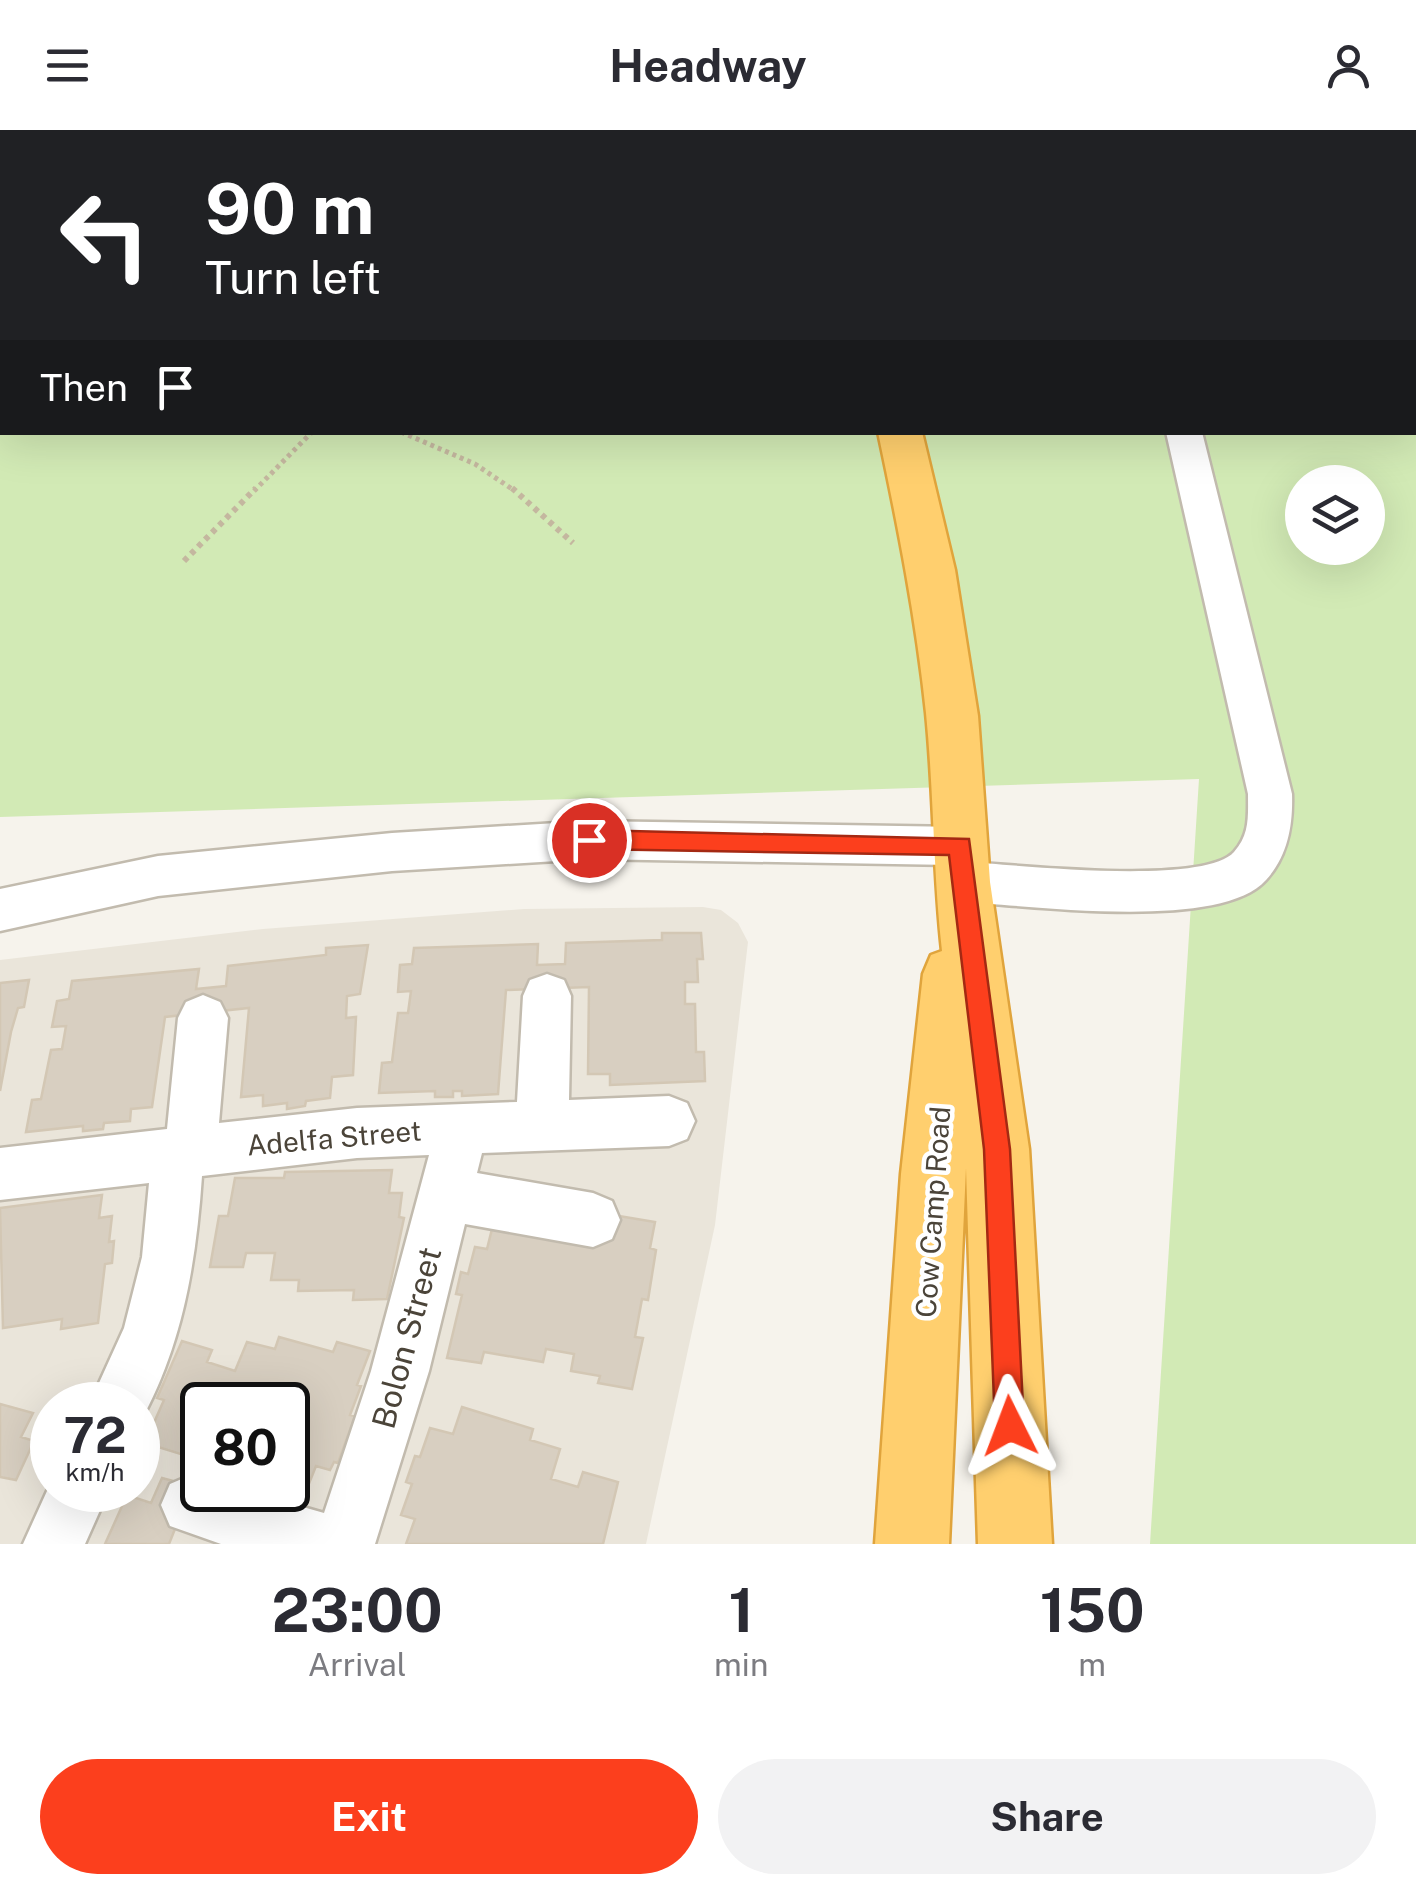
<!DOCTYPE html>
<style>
:root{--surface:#fff;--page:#f2f2f3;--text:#2b2b33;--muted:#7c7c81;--accent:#fc3f1d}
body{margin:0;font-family:"Public Sans",sans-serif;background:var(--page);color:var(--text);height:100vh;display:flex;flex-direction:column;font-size:38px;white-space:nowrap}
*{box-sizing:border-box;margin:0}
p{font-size:32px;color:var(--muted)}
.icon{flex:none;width:55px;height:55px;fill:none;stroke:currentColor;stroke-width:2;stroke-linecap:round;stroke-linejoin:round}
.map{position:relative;height:1414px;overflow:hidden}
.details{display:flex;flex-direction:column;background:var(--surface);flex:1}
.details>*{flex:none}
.guide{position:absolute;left:0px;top:0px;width:1418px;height:305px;box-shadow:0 10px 40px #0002;background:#202124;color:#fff;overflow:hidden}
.fabs{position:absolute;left:1285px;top:335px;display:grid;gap:20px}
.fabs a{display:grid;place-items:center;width:100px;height:100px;border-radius:50%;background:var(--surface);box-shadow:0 10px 40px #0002;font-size:50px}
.speed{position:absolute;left:30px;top:1252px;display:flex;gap:20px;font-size:50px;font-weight:700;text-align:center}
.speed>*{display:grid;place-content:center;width:130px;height:130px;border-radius:50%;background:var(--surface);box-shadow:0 10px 40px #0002;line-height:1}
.speed small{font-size:25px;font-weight:400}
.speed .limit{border:5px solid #111;border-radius:15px;background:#fff;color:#111}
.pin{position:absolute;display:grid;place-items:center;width:85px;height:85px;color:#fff;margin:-42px;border:5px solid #fff;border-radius:50%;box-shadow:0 2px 10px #0007}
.me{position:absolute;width:110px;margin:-55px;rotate:357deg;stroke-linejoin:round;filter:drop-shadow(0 0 8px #0008)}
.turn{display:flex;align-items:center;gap:35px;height:210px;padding:0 40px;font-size:45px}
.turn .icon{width:130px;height:130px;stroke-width:2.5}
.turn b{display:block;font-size:70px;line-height:85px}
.then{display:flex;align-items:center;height:95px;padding:0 40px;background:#0003;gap:20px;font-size:38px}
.eta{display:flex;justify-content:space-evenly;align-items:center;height:170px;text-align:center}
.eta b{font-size:60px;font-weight:700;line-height:70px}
.action{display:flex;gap:20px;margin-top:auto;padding:20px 40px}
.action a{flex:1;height:115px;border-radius:60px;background:var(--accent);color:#fff;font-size:40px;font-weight:700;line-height:115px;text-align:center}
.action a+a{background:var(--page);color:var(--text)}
header{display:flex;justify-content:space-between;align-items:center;height:130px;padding:0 40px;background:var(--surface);font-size:45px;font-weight:700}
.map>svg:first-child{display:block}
</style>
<header><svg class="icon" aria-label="menu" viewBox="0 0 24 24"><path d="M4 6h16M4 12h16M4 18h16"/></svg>Headway<svg class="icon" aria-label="person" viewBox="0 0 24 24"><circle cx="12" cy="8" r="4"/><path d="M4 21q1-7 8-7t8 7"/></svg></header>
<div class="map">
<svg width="1416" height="1414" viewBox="0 0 1416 1414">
<rect width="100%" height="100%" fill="#f6f3ec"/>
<path fill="#eae5da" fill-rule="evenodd" d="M703,777L721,780L738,793L748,812L715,1095L646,1414H0V830L263,799L524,779ZM52,1275H138V1360H52ZM202,1275H288V1360H202Z"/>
<path fill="#d2eab5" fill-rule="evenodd" d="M0,0H1416V1414H1150L1199,649L0,687ZM2,2H1415V302H2ZM1302,352H1368V418H1302Z"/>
<path fill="#d8cfc1" stroke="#d3c7b4" stroke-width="2.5" d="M662,803H701L703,829H697L698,852H685V874H695L696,922H704L705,951L610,955V944H588L589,857L506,860L498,964L462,966V961H453V967H435V961L379,963L382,933L392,932L398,883H408L411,861L398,862L400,835L412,834L414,818L538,814L537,835L565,834L566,813L662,810Z
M368,815L360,864L347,866L346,888L356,887L353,945L332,947L330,968L306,971L305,976L287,979V973L263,976V965L241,967L249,878L165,887L152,977L131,979L130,991L104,993L103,999L83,1001V996L26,1002L32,970L41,969L51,920L62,919L66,896L52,897L57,871L69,869L72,851L199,839L196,859L226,856L228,836L326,825V818Z
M29,850L24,877L18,878L11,902L0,961V853Z
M392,1040L389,1063H402L399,1087L404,1088L387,1169L353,1170L354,1160L298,1161L299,1150H271L275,1123H246L243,1137H210L219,1086H228L235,1048H284L285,1042Z
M102,1065L99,1088L112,1086L109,1112L114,1111L112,1133L105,1134L98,1193L61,1199L62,1189L3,1198L0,1078Z
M601,1083L655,1092L650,1118L656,1120L648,1170L642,1169L635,1207L643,1208L632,1259L598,1253L600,1246L571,1241L574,1224L546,1219L543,1232L484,1222L481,1233L447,1228L462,1165L456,1164L461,1142L468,1144L475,1117L487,1119L493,1095Z
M279,1207L333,1222L337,1212L370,1221L357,1255L361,1256L350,1285L355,1286L338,1333L334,1332L330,1340L316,1336L304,1366L284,1360H288V1275H202V1335L193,1332L194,1328L145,1313L164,1270L157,1268L182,1211L212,1220L207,1232L235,1241L247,1212L275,1219Z
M0,1274L33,1283L21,1307L34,1311L16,1350L0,1347Z
M462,1277L533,1299L530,1310L560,1319L551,1349L578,1357L583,1342L618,1352L603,1414H406L415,1389L401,1385L412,1354L406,1352L415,1326L420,1327L430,1298L453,1304Z
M162,1348L192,1356L169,1414H105L127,1365L151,1373Z"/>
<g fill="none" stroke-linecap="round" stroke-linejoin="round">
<g stroke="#c2bbae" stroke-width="5">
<path id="minor" d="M1166,302H1202L1292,664C1293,695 1288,726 1266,750C1220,802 1029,775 962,772L946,766L939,752L946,738L953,735L589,729L392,741L158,766L0,801V759L158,726L392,703L589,691L960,697L976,702L983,716L976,730L968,732C1018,735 1203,756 1234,722C1250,704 1248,686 1248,664Z
M547,844L564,850L571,866L569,970L669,966L687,973L695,991L687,1009L669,1016L482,1023L477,1043L593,1063L612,1071L620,1090L612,1109L593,1117L465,1094L429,1241L375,1414H221L170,1396L161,1375L170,1354L191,1345L202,1348V1360H244L324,1383L371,1241L429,1025L357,1028L202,1046C196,1135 182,1218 138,1296V1275H89L124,1198L142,1127L149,1053L0,1070V1018L167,999L178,888L186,872L203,865L220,872L228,888L219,993L357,978L517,972L523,866L530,850Z
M52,1350V1360H109L85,1414H23Z"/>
</g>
<g stroke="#e0a43c" stroke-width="5">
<path id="highway" d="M788,0H824L825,2H790Z
M878,302H922L955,440L978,586L990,752L1029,1019L1052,1414H978L966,1038L949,1414H875L901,1044L923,844L931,825L942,821C933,742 934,662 926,583C916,488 898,396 878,302Z"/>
</g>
<path stroke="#c4b79f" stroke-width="5" stroke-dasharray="4 4" stroke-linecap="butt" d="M1065,0L1069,2
M401,302L475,334L515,361
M254,361L312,302"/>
<path stroke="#c4b79f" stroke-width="6" stroke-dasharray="5 5" stroke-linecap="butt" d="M512,358L573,413
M184,431L256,358"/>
<use href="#minor" fill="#fff" fill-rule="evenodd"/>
<use href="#highway" fill="#ffcf6e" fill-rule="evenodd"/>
</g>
<path fill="#fc3f1d" stroke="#a42913" stroke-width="2.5" d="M589,700L969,709L1010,1019L1024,1296L1020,1306L1010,1310L999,1306L995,1296L984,1019L949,725L589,719L581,717L578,710L581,703Z"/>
<g text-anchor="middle" stroke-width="9" stroke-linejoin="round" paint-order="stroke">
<g font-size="28" fill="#4b4439" stroke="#fff">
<text transform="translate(334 1008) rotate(-5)" y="10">Adelfa Street</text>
<text transform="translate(933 1082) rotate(-86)" y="10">Cow Camp Road</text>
</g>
<g font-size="32" fill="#4b4439" stroke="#fff">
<text transform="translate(407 1208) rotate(-75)" y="11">Bolon Street</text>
</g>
</g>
</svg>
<div class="fabs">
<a><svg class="icon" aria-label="layers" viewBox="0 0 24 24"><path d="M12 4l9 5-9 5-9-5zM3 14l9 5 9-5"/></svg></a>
</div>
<div class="speed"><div>72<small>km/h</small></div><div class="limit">80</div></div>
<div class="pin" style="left:589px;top:710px;background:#d93025"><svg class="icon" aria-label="arrive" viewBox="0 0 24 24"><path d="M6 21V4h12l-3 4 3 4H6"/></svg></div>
<svg class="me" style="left:1010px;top:1296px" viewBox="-20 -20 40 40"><path d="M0-17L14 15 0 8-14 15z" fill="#fc3f1d" stroke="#fff" stroke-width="4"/></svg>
<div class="guide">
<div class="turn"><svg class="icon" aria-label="left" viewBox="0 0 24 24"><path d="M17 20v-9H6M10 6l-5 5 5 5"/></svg><div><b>90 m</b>Turn left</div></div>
<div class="then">Then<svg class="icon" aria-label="arrive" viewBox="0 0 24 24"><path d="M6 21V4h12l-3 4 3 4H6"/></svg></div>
</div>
</div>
<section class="details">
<div class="eta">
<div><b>23:00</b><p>Arrival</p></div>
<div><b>1</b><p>min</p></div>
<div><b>150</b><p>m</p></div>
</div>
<div class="action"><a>Exit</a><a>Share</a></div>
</section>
